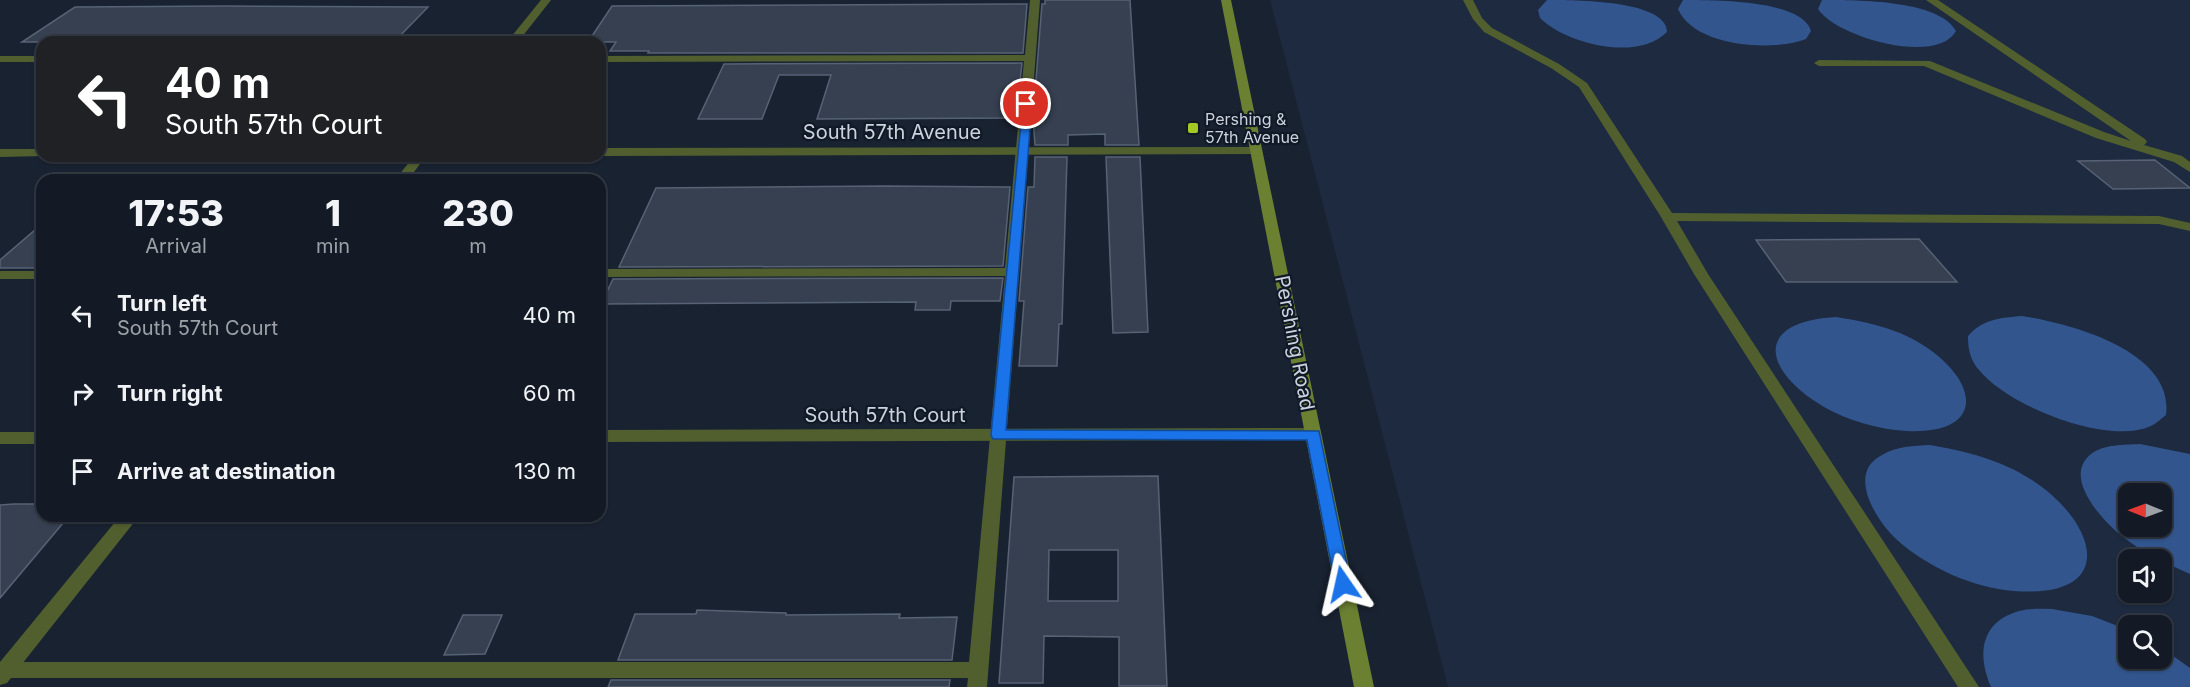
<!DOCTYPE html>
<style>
:root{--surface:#131a25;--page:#1c232d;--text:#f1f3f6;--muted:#9da1a7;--line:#323842}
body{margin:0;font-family:Inter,sans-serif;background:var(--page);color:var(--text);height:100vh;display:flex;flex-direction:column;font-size:22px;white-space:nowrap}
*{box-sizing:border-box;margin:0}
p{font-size:20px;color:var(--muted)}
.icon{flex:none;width:33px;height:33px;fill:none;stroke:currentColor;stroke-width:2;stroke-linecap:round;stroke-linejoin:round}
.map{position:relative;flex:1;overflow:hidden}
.sheet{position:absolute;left:36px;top:174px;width:570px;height:348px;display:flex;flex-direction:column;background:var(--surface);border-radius:18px;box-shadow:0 2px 4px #0004,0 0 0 2px var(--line)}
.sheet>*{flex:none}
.banner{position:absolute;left:36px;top:36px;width:570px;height:126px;border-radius:18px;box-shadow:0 2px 4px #0004,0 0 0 2px var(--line);background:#202124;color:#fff;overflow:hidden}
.needle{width:39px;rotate:271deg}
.buttons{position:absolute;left:2118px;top:483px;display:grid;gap:12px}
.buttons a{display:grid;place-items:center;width:54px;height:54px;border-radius:12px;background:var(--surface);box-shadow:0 2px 4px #0004,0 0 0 2px var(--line);font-size:30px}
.pin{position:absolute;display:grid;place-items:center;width:51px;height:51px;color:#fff;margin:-26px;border:3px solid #fff;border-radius:50%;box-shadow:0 2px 6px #0007}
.me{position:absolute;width:66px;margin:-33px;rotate:349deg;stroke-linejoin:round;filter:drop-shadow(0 0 4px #0008)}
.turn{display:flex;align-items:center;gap:21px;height:126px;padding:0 30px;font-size:27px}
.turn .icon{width:78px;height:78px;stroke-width:2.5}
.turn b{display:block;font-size:42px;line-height:51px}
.eta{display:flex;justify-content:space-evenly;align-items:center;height:102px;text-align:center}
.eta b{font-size:36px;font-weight:800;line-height:42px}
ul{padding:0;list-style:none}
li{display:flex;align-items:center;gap:18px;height:78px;padding:0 30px}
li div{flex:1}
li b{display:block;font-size:22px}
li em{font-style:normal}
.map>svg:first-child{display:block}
</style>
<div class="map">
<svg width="2190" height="687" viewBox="0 0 2190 687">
<rect width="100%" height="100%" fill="#192231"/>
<path fill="#1d2a3f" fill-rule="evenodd" d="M1270,0H2190V687H1448ZM2128,494H2162V526H2128ZM2128,560H2162V592H2128ZM2128,626H2162V658H2128Z"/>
<path fill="#32558d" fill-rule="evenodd" d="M1547,0C1575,0 1667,0 1667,32C1638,62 1566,44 1540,18L1538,10Z
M1683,0C1716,0 1803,0 1811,31L1806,39C1773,52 1694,47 1678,9Z
M1822,0C1859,0 1939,0 1956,31C1937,66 1836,37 1818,9Z
M2022,316C2070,323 2175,351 2166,415C2162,418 2157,423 2151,426C2107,446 2008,406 1979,370C1970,360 1968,349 1968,336C1983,319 1999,318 2022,316Z
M1836,317C1868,322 1900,329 1926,347C1981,384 1984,435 1906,431C1878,429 1849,421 1824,407C1764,372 1751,322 1836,317Z
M2140,444L2190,454V574C2166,563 2145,554 2123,537C2104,522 2061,478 2091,454C2104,444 2124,445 2140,444ZM2128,494H2162V526H2128Z
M1930,445C1966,451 2001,460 2032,480C2098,523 2119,599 2014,591C1973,588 1927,567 1896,539C1876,520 1846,473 1882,455C1897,446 1913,446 1930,445Z
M2052,609L2092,616L2128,630V658H2162V648L2190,668V687H1991C1977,655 1980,622 2019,611C2029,608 2042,609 2052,609Z"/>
<path fill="#364051" stroke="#576274" stroke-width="1.5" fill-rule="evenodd" d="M1045,0H1130L1139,145H1105V134L1068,135V145H1035L1033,118L1042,4H1045Z
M1027,4L1023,53H648L649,51H610L616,42H588L612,6Z
M75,7L226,6L428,7L394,42H22Z
M1022,63L1016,118L817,119L831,75H779L762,119H698L724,64Z
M1035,157H1067L1062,324H1059L1057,366H1019L1024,301H1019L1028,187H1034Z
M1106,157H1140L1148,332L1113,333Z
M2155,160L2190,188L2113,189L2078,161Z
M884,186L1010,187L1003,266L619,267L656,188Z
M42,224V268H0V260Z
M1919,239L1957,282H1786L1756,240Z
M1003,278L1000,301H951L950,310H915L916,302L601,304L613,279Z
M1158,476L1167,686H1119V637L1044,636L1043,683H999L1014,477ZM1049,550H1118V601H1048Z
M14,504H42V516H69L0,598V505Z
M697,610L786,613V615L900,614L899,618L957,617L952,660H618L635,614H696Z
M463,615H502L485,654L444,655Z
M611,680H950L949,687H608Z"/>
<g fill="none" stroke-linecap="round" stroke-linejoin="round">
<path fill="#515f2f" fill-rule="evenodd" d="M1030,0H1040L987,687H967L968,678H0V662H969L1005,276L600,277V269L1005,268L1024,61L600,62V56L1025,55Z
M1463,0H1473L1482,18L1492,28L1559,64L1587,83L1672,213L2159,216L2190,223V231L2159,224L1677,221L1708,274L1979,687H1958L1694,274L1661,217L1579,87L1551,68L1484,32L1473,19Z
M1926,0H1938L2145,139L2147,142L2144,145L2182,156L2190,162V172L2174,162L2096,138L1924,66H1819L1814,63L1819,60L1930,61L2104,132L2131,141Z
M0,56H42V62H0Z
M0,271H42V279H0Z"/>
<path fill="#515f2f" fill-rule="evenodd" d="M541,0H551L518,42H507Z
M1256,147L1260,148V154L600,156V148Z
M0,149H42V156H45L0,157Z
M414,156H426L408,180H395Z
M1313,428L1319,430L1321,434L1319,438L1313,440L600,442V430Z
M0,432H42V444H0Z
M120,516H139L7,683L0,685V662Z"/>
<path fill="#6b8031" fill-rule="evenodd" d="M1221,0H1231L1374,687H1354Z"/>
</g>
<path fill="#1a73e8" stroke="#114b97" stroke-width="1.5" d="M1023,102L1032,104L1006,430L1319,431L1351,584L1349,589H1337L1335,584L1307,440L993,439L991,435Z"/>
<rect fill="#a3c927" stroke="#101927" stroke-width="2" x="1187" y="122" width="12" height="12" rx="3"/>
<g text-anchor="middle" stroke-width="4.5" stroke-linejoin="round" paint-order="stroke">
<g font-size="16" fill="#cbd2dc" stroke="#101927" text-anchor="start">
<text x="1205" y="125">Pershing &amp;<tspan x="1205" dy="18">57th Avenue</tspan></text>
</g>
<g font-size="20" fill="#cbd2dc" stroke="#101927">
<text x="892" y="139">South 57th Avenue</text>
<text transform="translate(1295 343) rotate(79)" y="7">Pershing Road</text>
<text x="885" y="422">South 57th Court</text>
</g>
</g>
</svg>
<div class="buttons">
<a><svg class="needle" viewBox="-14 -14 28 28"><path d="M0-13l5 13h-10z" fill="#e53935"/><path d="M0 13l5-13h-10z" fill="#9da1a7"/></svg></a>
<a><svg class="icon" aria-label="sound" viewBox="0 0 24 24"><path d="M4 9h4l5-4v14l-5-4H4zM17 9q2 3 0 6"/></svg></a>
<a><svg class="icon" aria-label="search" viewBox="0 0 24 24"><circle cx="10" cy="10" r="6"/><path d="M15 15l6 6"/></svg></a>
</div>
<div class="pin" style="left:1026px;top:104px;background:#d93025"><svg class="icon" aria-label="arrive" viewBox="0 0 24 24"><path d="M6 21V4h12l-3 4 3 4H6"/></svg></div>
<svg class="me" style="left:1343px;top:584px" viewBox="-20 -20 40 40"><path d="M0-17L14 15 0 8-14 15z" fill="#1a73e8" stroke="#fff" stroke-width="4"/></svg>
<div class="banner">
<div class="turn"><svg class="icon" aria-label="left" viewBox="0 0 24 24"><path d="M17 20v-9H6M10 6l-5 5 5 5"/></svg><div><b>40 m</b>South 57th Court</div></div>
</div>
<section class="sheet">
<div class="eta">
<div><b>17:53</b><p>Arrival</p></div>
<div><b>1</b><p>min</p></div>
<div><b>230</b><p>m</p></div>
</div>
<ul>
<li><svg class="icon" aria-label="left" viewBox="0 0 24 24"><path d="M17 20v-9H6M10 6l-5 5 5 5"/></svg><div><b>Turn left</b><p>South 57th Court</p></div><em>40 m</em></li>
<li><svg class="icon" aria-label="right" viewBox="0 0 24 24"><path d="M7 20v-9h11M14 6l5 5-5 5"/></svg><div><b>Turn right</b></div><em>60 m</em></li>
<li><svg class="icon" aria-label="arrive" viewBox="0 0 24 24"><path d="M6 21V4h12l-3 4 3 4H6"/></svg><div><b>Arrive at destination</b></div><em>130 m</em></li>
</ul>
</section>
</div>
